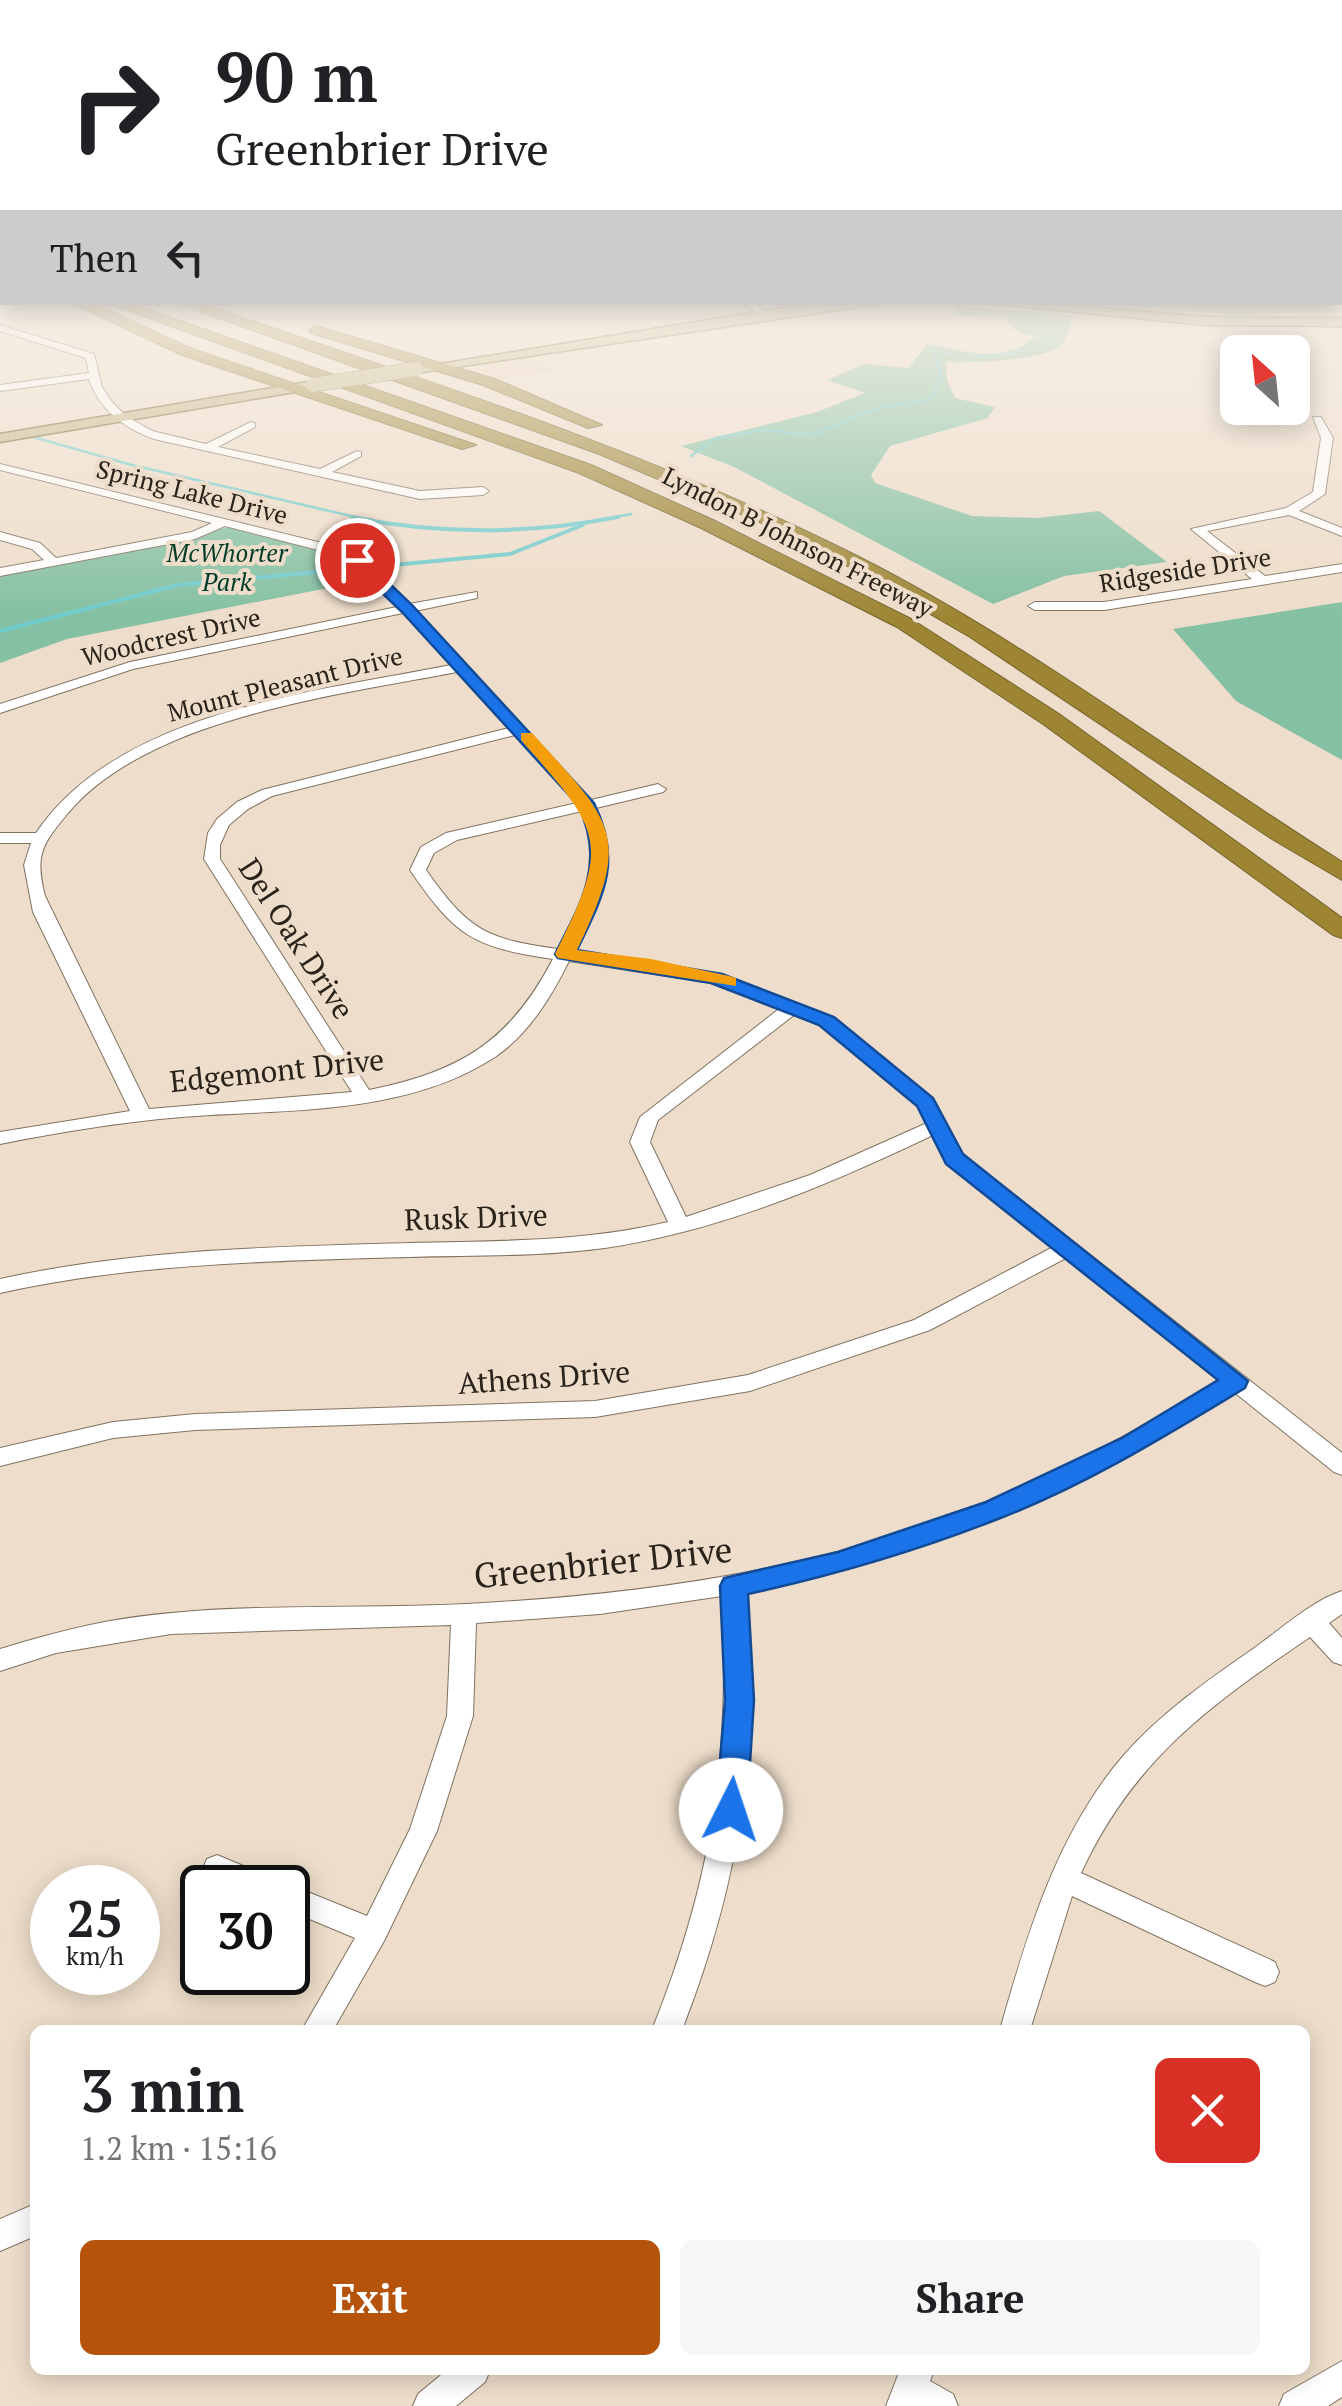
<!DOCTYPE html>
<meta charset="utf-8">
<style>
:root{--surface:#fff;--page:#f6f6f6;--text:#202124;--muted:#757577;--accent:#b45309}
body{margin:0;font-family:"PT Serif",serif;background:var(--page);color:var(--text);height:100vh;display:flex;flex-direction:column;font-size:38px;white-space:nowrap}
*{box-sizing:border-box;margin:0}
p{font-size:32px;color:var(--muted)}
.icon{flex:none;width:55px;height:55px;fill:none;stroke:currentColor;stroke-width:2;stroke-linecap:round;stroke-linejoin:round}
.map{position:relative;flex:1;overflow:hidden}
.sheet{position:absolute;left:30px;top:2025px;width:1280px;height:350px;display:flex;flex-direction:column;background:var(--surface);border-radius:15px;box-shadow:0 5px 25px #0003}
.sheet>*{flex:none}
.guide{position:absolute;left:0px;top:0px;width:1342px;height:305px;box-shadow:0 5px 25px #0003;background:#fff;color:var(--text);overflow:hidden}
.needle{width:65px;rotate:333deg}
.fabs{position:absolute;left:1220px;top:335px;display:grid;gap:20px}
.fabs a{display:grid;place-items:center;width:90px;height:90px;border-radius:15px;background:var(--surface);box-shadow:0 5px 25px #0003;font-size:50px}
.speed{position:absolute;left:30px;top:1865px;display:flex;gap:20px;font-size:50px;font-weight:700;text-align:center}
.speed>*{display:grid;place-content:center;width:130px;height:130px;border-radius:50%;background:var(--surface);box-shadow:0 5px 25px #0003;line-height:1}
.speed small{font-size:25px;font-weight:400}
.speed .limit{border:5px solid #111;border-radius:15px;background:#fff;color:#111}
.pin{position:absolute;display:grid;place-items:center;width:85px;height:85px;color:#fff;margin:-42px;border:5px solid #fff;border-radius:50%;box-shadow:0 2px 10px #0007}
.me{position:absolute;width:110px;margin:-55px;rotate:4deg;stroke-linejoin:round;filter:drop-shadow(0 0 8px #0008)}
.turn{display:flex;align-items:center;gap:35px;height:210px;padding:0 50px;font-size:45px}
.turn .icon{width:130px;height:130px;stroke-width:2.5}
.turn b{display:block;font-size:70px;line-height:85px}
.then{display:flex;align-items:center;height:95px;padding:0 50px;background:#0003;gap:20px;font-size:38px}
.round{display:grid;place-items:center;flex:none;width:105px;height:105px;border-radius:15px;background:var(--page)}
.summary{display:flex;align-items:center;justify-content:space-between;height:170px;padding:0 50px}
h1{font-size:60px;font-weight:800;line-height:75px}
.cta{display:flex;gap:20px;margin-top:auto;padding:20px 50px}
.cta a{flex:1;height:115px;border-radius:15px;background:var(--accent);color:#fff;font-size:40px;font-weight:800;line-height:115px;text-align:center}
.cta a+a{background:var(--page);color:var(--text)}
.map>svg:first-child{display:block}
</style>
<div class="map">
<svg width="1342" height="2406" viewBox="0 0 1342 2406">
<rect width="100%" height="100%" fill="#eeddca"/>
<path fill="#e7d2b9" d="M533,356L554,370L502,379L468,366Z"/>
<path fill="#84c0a3" d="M1340,282L1342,312L1226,314L1089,303L1340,302Z
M958,306L1074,315C1071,323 1068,338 1062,344C1048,361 968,363 946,362L947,380L955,398L995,407L988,418L890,446L871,475L875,483L972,516L1037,518L1099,511L1167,562L1064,576L993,604L734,467L681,446L817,412L865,393L827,380L864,364L908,368L928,344C959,351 1010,365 1034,336L1019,332L1002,318L951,315Z
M230,527C266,537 350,549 369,580L67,639L0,663V575Z
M1342,602V760L1236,701L1173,629Z"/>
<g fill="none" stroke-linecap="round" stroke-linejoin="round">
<path stroke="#70cbcd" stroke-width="2.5" d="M33,437L132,465L364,519
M691,456L715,438L763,430L813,435L877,408L932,399L941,374L934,352C974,357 1018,360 1053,337L1039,311
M605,519L631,514"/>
<path stroke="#70cbcd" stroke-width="4" d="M352,517C439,535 530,534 618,517
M0,631L178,585L510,554L583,525"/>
<g stroke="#807261" stroke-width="2">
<path id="minor" d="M741,302H752L769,314L761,316Z
M0,325L94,354L102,387L112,402L126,416L152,431L206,444L251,422L255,423V427L218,447L320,469L357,451L361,452V456L332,472L420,491L483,487L489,491L483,495L420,499L154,439C126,429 98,409 89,379L0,391V385L89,373L86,358L0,331Z
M1313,417H1321L1333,438L1325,494L1299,511L1342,528V536L1289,515L1207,531L1265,576L1342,564V572L1104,610H1035L1028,606L1035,602H1104L1252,579L1191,529L1286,508L1313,492L1321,438Z
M0,464L334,546C367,558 386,579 409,604L477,592V598L415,611L591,800L658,784L666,789L663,792L596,808C619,865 600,900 574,952L721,974L832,1017L933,1099L962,1154L1342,1453V1475L1334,1472L1234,1392C1169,1432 1103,1472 1032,1503C941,1544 845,1571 747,1592C757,1757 742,1875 682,2030H652C712,1881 731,1756 722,1596L600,1614L476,1623L473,1716L437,1831L384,1941L333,2030H302L355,1938L288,1910V1888H279L288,1884L367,1916L410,1829L447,1716L451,1625L171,1634L56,1653L0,1671V1649C36,1638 72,1628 110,1621C227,1601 348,1610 466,1604C654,1594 846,1567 1020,1489C1089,1458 1154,1419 1219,1381L1066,1258L930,1330L750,1391L595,1417L195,1430L113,1438L0,1466V1448L113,1422L195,1414L595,1401L748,1375L914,1320L1053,1247L947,1162L933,1135C828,1185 720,1231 605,1248C539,1257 473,1255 408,1257C270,1261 135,1263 0,1293V1279C136,1249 272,1247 410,1243C497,1241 583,1242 668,1222L630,1142L640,1117L779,1009L711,983L569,961C551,997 529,1034 495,1057C405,1116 285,1109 182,1117C121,1122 60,1132 0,1144V1132L130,1111L33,912L24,865L31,843H0V833H36C119,710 316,692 451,665L403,613L133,669L0,713V704L130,662L397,607L368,575L348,560L326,552L225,526L195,539L0,576V568L44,560L32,549L0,540V532L40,543L56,558L192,532L212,523L0,470ZM457,672L509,728L262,790L237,802L217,819L208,833L204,859L352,1092L149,1109L45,896C42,884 39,871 41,858C44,840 57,827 68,813C149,717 339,695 457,672ZM515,735L577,803L446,833L421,847L410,870C456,937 473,947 553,959C509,1043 460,1071 369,1090L220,859V845L229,825L248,809L272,796ZM582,811C602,863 582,903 558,949C486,939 469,931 426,870L434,853L457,840ZM794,1015L820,1025L918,1106L927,1123L810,1175L686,1217L650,1142L658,1120Z
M1342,1591V1614L1329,1623L1342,1638V1665L1333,1662L1310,1637C1210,1705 1133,1760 1081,1873L1275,1962L1279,1972L1275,1982L1265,1986L1255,1982L1072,1896L1030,2030H1000C1027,1934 1058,1831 1124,1755C1161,1713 1208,1680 1253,1649C1280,1630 1311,1601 1342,1591Z
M217,1855L275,1879L279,1888H232L207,1877L203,1868L207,1859Z
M35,2204V2236L0,2251V2219Z
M1342,2361V2397L1328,2406H1279L1284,2394Z
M447,2370H490L485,2382L456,2406H413L418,2394Z
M900,2370H934L930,2381L953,2394L958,2406H886Z"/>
</g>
<g stroke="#74632c" stroke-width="3">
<path id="major" d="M842,302H890L416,373L410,369L781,308Z
M977,302H1031L1206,317L1342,318V326L1206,325Z
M313,381L318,382V388L0,442V434Z"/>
</g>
<g stroke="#74632c" stroke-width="2">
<path id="highway" d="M70,302H90L192,349L476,445L462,449L182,355Z
M104,302H126L591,465L713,520L911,619L1059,714L1342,918V938L1333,935L1043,724L897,627L701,528L579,473Z
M174,302H196C419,378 644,449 855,555C1026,641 1180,760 1342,862V880L1272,839L970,637L844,564L764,524L599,454Z
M316,326L495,379L602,425L588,428L483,385L311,333L309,330Z"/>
</g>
<use href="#minor" fill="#fff" fill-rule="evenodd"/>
<use href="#major" fill="#c4b685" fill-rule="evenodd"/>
<use href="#highway" fill="#9d8534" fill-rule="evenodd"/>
<g stroke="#74632c" stroke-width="15" stroke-linecap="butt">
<path id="major-bridge" d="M313,385L416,369"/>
</g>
<use href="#major-bridge" stroke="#c4b685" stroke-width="14"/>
</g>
<linearGradient id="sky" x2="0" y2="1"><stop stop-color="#78bddd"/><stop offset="0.46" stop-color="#f7f0e7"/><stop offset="1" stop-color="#f7f0e7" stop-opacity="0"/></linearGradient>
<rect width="1342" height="618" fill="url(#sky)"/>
<path fill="#1a73e8" stroke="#114b97" stroke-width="2.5" d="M352,557H362L413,606L594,803C623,862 603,896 577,950L722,974L834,1017L933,1098L963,1154L1248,1381L1245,1388C1167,1435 1088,1484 1003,1517C920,1550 835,1575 748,1594L754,1700L747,1810L742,1819L731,1823L720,1819L716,1810L725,1700L720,1586L724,1578L838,1552L986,1502L1122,1438L1218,1380L946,1164L917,1106L819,1025L711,983L558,958L555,954C582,901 606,864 578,805L402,612L352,564Z"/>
<path fill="#f59e0b" d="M521,733H532C613,823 633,834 577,950L651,959L729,976L736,978V986L558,958L555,954C612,841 602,832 521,740Z"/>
<g text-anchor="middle" stroke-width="8" stroke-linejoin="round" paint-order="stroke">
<g font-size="25" fill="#29231c" stroke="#eeddca">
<text transform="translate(192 492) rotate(14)" y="9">Spring Lake Drive</text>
<text transform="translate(798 542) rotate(27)" y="9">Lyndon B Johnson Freeway</text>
<text transform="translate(1185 570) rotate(-9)" y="9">Ridgeside Drive</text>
<text transform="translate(171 637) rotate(-13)" y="9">Woodcrest Drive</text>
<text transform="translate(285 684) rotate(-14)" y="9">Mount Pleasant Drive</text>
</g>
<g font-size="25" font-style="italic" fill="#003d28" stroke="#eeddca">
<text x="227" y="562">McWhorter<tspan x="227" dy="29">Park</tspan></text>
</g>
<g font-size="30" fill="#29231c" stroke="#eeddca">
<text transform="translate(296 939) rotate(57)" y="10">Del Oak Drive</text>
<text transform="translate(277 1071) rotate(-6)" y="10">Edgemont Drive</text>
<text transform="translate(476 1218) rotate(-2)" y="10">Rusk Drive</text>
<text transform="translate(544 1378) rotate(-4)" y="10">Athens Drive</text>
</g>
<g font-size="35" fill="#29231c" stroke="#eeddca">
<text transform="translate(603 1563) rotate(-6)" y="12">Greenbrier Drive</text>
</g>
</g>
</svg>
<div class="fabs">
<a><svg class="needle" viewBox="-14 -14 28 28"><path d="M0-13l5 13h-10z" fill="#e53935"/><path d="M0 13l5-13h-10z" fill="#757577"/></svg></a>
</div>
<div class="speed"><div>25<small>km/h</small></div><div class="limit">30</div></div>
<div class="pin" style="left:357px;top:560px;background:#d93025"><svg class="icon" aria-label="arrive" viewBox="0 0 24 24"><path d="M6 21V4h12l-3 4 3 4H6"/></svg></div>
<svg class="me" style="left:731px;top:1810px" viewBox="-20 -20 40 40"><circle r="19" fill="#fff"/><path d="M0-13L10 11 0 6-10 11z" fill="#1a73e8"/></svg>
<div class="guide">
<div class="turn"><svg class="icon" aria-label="right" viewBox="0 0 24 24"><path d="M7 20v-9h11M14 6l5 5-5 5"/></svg><div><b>90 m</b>Greenbrier Drive</div></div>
<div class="then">Then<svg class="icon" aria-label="left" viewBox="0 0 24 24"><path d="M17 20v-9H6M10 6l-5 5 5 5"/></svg></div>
</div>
<section class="sheet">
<div class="summary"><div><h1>3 min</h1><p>1.2 km · 15:16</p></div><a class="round" style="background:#d93025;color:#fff"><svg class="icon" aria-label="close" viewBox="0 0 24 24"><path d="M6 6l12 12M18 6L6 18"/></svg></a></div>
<div class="cta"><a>Exit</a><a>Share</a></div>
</section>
</div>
